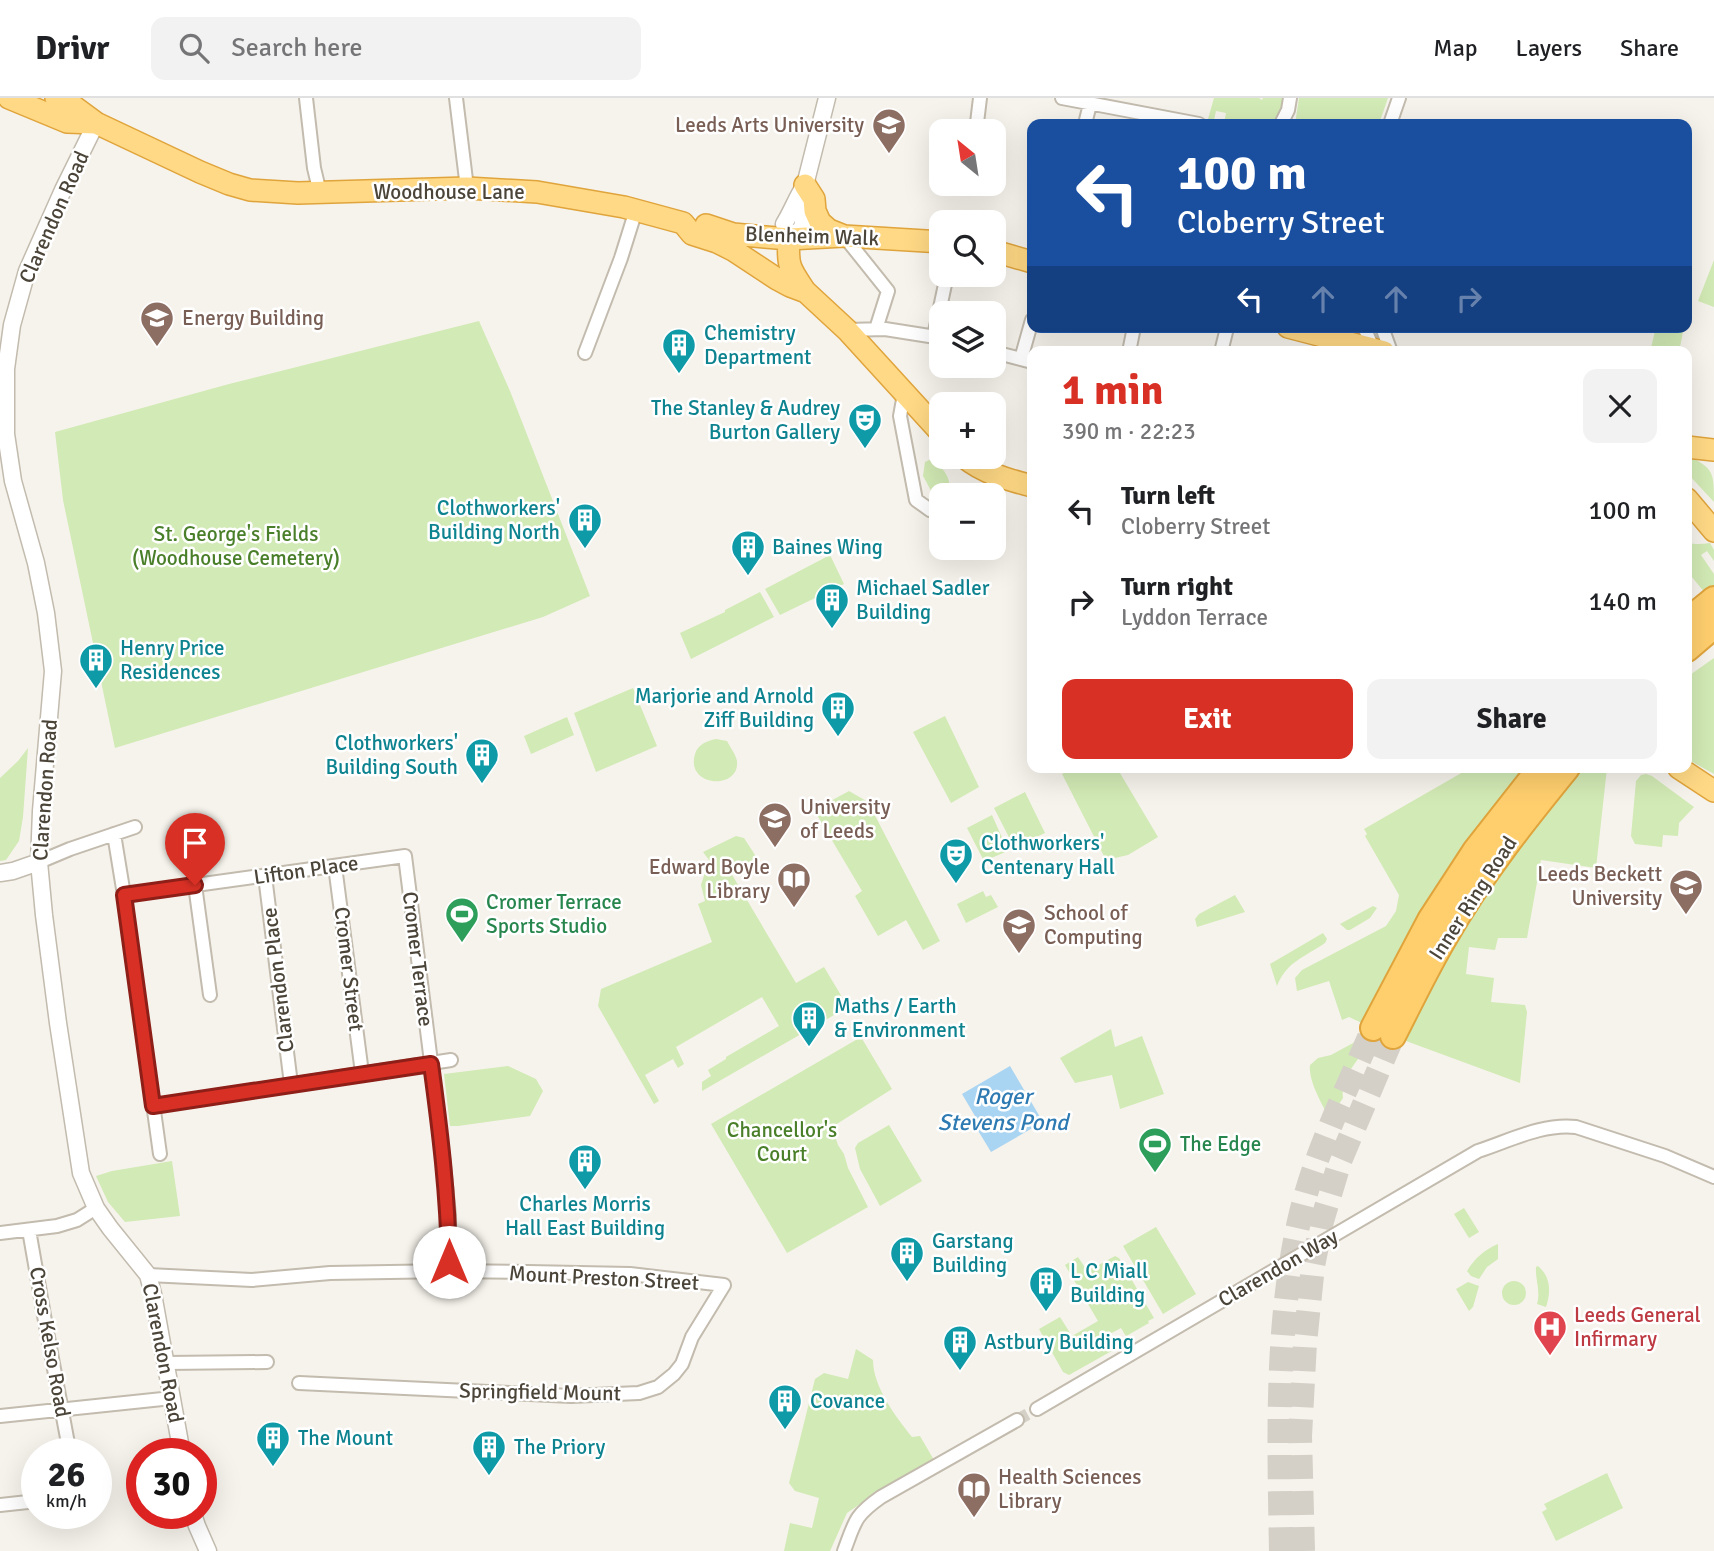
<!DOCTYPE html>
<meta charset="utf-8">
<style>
:root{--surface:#fff;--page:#f2f2f2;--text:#202124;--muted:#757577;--line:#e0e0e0;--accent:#d93025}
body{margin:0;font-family:Signika,sans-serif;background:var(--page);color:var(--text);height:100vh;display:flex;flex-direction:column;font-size:26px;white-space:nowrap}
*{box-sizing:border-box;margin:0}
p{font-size:23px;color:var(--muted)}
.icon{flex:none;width:38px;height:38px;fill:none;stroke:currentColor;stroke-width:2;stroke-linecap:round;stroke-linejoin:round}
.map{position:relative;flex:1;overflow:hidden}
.sheet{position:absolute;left:1027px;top:248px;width:665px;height:427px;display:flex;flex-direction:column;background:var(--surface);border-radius:14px;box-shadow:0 7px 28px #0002}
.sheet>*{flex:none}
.guide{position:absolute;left:1027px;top:21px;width:665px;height:214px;border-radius:14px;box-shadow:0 7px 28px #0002;background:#1a4fa0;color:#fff;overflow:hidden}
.needle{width:46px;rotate:330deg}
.fabs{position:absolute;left:929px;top:21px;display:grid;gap:14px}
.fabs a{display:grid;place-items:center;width:77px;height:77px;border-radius:14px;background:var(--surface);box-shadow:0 7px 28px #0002;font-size:35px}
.speed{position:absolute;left:21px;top:1340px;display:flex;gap:14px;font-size:35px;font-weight:700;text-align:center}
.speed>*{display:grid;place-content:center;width:91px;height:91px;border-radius:50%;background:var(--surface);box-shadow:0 7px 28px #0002;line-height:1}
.speed small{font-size:18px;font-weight:400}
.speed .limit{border:10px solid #d22;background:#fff;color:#111}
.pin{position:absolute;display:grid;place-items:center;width:60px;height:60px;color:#fff;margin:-72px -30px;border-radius:50% 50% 50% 0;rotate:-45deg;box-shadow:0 0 7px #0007}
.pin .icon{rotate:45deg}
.me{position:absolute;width:77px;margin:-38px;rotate:0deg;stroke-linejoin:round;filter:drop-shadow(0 0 5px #0008)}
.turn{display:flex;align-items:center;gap:24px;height:147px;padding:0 35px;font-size:32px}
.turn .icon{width:91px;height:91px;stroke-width:2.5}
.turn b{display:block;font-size:49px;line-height:60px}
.lanes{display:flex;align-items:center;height:66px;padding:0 35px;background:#0003;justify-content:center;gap:35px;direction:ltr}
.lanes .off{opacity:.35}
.round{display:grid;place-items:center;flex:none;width:74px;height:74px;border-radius:14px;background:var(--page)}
.overview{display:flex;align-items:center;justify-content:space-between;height:119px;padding:0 35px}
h1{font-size:42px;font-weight:700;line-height:52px;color:var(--accent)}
.cta{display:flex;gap:14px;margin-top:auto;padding:14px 35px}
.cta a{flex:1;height:80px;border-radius:14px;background:var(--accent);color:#fff;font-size:28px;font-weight:700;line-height:80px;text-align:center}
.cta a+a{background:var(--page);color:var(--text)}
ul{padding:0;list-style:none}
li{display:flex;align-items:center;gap:21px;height:91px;padding:0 35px}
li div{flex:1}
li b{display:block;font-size:26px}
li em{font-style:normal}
header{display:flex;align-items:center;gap:42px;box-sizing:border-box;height:98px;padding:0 35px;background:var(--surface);border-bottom:2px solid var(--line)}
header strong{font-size:33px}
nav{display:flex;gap:38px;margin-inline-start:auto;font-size:24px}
.search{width:490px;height:63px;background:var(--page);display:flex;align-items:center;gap:18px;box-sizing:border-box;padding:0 24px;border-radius:14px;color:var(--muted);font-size:26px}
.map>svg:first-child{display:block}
</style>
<header>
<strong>Drivr</strong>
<div class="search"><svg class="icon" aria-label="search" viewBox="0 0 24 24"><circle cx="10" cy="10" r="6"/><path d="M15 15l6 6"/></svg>Search here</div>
<nav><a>Map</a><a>Layers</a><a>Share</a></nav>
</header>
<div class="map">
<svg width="1714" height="1453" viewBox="0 0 1714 1453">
<rect width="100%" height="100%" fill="#f6f3ec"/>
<path fill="#d2eab5" d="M1214,0H1259L1262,2L1263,0H1287L1279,26H1231L1224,25L1226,15L1216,13L1214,22L1208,21Z
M1299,0H1388L1379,26H1295Z
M1714,162V209L1698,203Z
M479,223L510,293L590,498L543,519L115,650L63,402L55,334L229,286Z
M1656,229H1684L1679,254H1650Z
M1687,357C1714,371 1714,374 1714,404L1687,375Z
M929,362C942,366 954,382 948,396L942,397L941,400L934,398L923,378L925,364Z
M1687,444C1694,447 1702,446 1710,445L1714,452V463L1707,453L1701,457L1714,476V489L1705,495L1687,473Z
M830,457L844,486L780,517L765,491Z
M760,494L774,519L691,561L680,535L725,514V512Z
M1714,560V676L1687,661V579Z
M633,590L657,648L596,674L574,615Z
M945,618L979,689L951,705L913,634Z
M567,619L574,637L531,656L524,638Z
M716,641L727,643C730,649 736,657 737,663C740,693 685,689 695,656C698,646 707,643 716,641Z
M28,650L23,719L19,743L6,762L0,763V680L18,663Z
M1074,670H1117L1158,739L1128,757L1106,762L1062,676Z
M1470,670H1523L1468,743L1364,926L1349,919L1342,922L1329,883L1297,893L1295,880L1302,872L1386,828L1396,813L1399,797L1365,738L1367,736L1364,731Z
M1583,670H1607L1596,770L1541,762L1527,840H1498L1495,852L1469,849L1466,876L1494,880L1491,904L1525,907L1527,914L1520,985L1406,943L1426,897L1478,805L1540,720Z
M1646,676L1652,678L1694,709L1679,725L1678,738L1663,737L1662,749L1635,746L1631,738L1636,683L1641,677Z
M849,693L868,704L940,843L923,852L906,822L878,838L855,798L862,793L814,712Z
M1025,694L1045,735L1014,749L994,710Z
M992,717L1008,753L984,763L967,730Z
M736,738L744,740L757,760L731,775L796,885L824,869L848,909L702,993V984L711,978L708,972L726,961V959L779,928L762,899L676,949L684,966L678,970L673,961L645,977L659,1003L654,1006L598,908L601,891L712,844L698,806L705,803L701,787L709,762L703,754Z
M983,793L986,799L991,797L998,809L966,825L957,806Z
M1235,797L1245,814L1197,829L1195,821L1199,816Z
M1373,808L1377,810L1370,820L1350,832H1347L1340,826Z
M1323,835L1327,841L1325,845C1305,859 1287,863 1277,888L1270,866Z
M1111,931L1115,949L1142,938L1164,996L1120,1011L1112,977L1075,985L1060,960Z
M861,939L892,991L832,1029L838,1047L844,1056L848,1070L868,1109L787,1155L711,1026Z
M1355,944H1361L1369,947C1357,963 1340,980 1343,1000L1333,1015L1328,1017C1321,1005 1308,981 1310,967L1318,960L1331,957Z
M508,968L536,981L543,993L530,1018L458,1028H450L444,976Z
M889,1027L922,1083L880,1108L860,1071L855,1050L858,1045Z
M172,1063L180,1118L125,1124L108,1104L96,1078L112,1073Z
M1464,1110L1479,1134L1469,1140L1454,1116Z
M1156,1129L1196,1196L1163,1216L1123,1148Z
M1498,1146V1161L1487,1169L1479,1181L1471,1178L1467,1173C1475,1160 1484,1152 1498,1146Z
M1115,1158L1119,1160L1154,1220L1148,1223L1149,1225L1128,1237L1130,1242L1123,1245V1243L1127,1240L1121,1230L1093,1245L1098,1254L1114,1245L1117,1250L1069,1277L1063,1274L1039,1231L1060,1219L1072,1238L1098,1223L1065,1167L1078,1159L1086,1171L1091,1169H1095Z
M1538,1168C1551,1179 1551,1194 1546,1209L1537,1206C1541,1193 1535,1182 1536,1169Z
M1502 1195a12 12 0 1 1 24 0a12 12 0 1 1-24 0Z
M1468,1184L1479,1188L1473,1209L1469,1213L1456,1191Z
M856,1251L873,1262C873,1289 896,1319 912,1339L920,1338L934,1362L876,1395L847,1415L830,1453H784L790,1425L812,1430L819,1400L795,1393L789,1385L815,1281L824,1275L848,1281Z
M1607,1375L1623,1410L1556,1443L1542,1414L1547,1411L1544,1406Z"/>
<path fill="#a9d4f2" d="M1010,968L1043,1024L991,1054L971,1021L975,1018L962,996Z"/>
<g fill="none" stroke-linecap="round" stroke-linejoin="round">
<path stroke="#d4d0c8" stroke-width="12" stroke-dasharray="12 6" stroke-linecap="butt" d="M1017,1322L1037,1311"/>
<path stroke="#d4d0c8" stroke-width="24" stroke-dasharray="24 12" stroke-linecap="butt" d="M1281,1453C1279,1343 1275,1226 1300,1119C1315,1053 1347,992 1373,930
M1303,1453L1300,1338L1305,1245L1313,1168L1322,1123L1340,1063L1393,938"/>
<g stroke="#c2bbae" stroke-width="16">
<path id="minor" d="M306,0L314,70L320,95
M456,0L467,90
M1062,0L1199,26
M1085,26L1090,6
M1281,26L1288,12L1290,0
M1390,26L1399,0
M976,33L980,0
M844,138L888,193L876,231
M1364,229L1373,250
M1382,229L1391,254
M847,232L885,231L942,240
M934,238L947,177
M994,254L1032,264
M1129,254L1134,229
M1221,254L1227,230
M585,255L621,160L636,112
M1021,261L1032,222
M904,296L900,318L916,402L930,412L942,414
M979,397L988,392L1001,380
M114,736L124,797L160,1056
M39,764L70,751L135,729
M335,768L362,975
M265,778L291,986
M195,787L210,897
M124,797L405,758L444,1067L449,1117V1173
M153,1008L451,962
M29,1132L45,1223L70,1356
M0,1135L57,1128L77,1122L96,1110
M148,1177L252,1182L330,1175L449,1173L528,1174L630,1176L724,1187L692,1239L682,1266L674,1276L658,1289L639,1295L571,1298L299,1285
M166,1265L267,1264
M1037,1311L1478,1053C1509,1043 1543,1025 1576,1029L1665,1058L1714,1079
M0,1318L172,1300
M0,1407L37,1403
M844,1453C855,1424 854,1418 881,1399L1017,1322"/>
</g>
<g stroke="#c2bbae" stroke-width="19">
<path id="tertiary" d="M96,25L63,92L27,173L12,227L6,271V336L13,383L36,465L46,515L53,573L41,713L39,764L44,817L58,925L81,1075L96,1110L110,1130L148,1177L153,1196L182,1356
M806,93L807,100L802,130L789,141L784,126C792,113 797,99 805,87L827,0
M0,775L13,773L39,764
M193,1416L197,1428L208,1453"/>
</g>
<g stroke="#e0a43c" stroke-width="24">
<path id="trunk" d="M9,0L67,24L96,25
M56,0L65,2L96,25L200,74L229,86L250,92L298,95L467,90L537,94L624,109L683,125L692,136L717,144L733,152L777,181L790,188L806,194L847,232L942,336
M805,87L814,101L815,113L820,124L829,132L844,138
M706,127L733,136L765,139L789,141L844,138L942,144
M789,141C787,168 790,171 805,193
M994,153L1032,164
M1288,229L1384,254
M1687,349L1714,352
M964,359C983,375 1009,382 1032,388
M1687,401L1714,433
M1679,670L1714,693"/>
</g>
<g stroke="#e0a43c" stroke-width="28">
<path id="motorway" d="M1687,523L1714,501
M1687,551L1714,528
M1373,930L1430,822L1475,753L1540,670
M1393,938C1410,905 1426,871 1445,839C1480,778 1523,724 1567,670"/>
</g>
<use href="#minor" stroke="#fff" stroke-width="12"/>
<use href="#tertiary" stroke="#fff" stroke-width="16"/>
<use href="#trunk" stroke="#ffd985" stroke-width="21"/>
<use href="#motorway" stroke="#ffcf6e" stroke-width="24"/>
</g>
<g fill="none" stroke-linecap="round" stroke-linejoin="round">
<g stroke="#8d1f18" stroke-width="18">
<path id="route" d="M195,787L124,797L153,1008L431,966C440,1032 448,1097 449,1164"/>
</g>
<use href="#route" stroke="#d93025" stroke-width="12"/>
</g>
<defs>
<g id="university-pin" transform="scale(1.75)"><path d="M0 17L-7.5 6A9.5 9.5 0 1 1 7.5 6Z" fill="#8d6e63" stroke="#fff"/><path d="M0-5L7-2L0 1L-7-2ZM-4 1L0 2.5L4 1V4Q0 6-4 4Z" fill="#fff"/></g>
<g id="building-pin" transform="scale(1.75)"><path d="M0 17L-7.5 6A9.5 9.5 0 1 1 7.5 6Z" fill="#0f9aa8" stroke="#fff"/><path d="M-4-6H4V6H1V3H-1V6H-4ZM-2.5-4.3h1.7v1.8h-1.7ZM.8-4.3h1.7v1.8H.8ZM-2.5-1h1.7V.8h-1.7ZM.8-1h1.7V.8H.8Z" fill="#fff"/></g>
<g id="theatre-pin" transform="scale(1.75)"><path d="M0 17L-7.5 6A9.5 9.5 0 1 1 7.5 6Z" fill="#0f9aa8" stroke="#fff"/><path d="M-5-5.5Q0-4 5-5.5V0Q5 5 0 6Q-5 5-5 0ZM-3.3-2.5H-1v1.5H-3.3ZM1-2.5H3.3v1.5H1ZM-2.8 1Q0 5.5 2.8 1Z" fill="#fff"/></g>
<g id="library-pin" transform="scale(1.75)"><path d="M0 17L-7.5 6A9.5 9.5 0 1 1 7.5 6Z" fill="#8d6e63" stroke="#fff"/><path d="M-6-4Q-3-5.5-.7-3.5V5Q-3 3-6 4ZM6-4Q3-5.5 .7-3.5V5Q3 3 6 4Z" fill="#fff"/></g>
<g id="stadium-pin" transform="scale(1.75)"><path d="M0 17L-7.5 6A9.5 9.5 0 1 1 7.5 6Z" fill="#2e9e5b" stroke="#fff"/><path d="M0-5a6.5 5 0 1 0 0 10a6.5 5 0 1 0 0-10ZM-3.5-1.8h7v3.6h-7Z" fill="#fff"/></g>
<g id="hospital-pin" transform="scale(1.75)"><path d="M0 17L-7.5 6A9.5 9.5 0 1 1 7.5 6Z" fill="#e0444e" stroke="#fff"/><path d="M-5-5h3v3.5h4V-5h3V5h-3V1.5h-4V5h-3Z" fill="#fff"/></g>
</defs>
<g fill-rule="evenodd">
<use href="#university-pin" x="889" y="27"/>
<use href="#university-pin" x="157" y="220"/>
<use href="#building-pin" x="679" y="247"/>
<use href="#theatre-pin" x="865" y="322"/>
<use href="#building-pin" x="585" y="422"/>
<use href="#building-pin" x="748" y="449"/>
<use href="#building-pin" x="832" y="502"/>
<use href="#building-pin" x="96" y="562"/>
<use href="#building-pin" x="838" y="610"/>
<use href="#building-pin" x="482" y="657"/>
<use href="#university-pin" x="775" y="721"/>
<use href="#theatre-pin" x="956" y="757"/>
<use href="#library-pin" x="794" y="781"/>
<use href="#university-pin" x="1686" y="788"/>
<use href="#stadium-pin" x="462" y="816"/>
<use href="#university-pin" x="1019" y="827"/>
<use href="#building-pin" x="809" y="920"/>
<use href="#stadium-pin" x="1155" y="1046"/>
<use href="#building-pin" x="585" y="1063"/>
<use href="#building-pin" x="907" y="1155"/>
<use href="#building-pin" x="1046" y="1185"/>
<use href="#hospital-pin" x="1550" y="1229"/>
<use href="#building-pin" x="960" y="1244"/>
<use href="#building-pin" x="785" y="1303"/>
<use href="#building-pin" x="273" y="1340"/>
<use href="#building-pin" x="489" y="1349"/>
<use href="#library-pin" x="974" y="1391"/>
</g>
<g text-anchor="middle" stroke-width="5" stroke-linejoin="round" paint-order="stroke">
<g font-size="21" fill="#785e54" stroke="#fff" text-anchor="start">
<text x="864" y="34" text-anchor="end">Leeds Arts University</text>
<text x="182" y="227">Energy Building</text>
<text x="800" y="716">University<tspan x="800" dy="24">of Leeds</tspan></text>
<text x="770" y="776" text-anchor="end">Edward Boyle<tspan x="770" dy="24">Library</tspan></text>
<text x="1662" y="783" text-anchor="end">Leeds Beckett<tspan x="1662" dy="24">University</tspan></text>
<text x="1044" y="822">School of<tspan x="1044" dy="24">Computing</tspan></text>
<text x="998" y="1386">Health Sciences<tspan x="998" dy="24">Library</tspan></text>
</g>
<g font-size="21" fill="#4b4439" stroke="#fff">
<text x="449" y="101">Woodhouse Lane</text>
<text transform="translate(54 119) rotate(-66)" y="7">Clarendon Road</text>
<text transform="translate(812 138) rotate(2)" y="7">Blenheim Walk</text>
<text transform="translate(45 692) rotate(-86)" y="7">Clarendon Road</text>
<text transform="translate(306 772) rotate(-8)" y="7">Lifton Place</text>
<text transform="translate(1473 800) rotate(-57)" y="7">Inner Ring Road</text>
<text transform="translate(418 861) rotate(83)" y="7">Cromer Terrace</text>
<text transform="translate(349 871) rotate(83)" y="7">Cromer Street</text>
<text transform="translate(278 882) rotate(-97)" y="7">Clarendon Place</text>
<text transform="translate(1278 1170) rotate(-30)" y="7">Clarendon Way</text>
<text transform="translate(604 1180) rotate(3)" y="7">Mount Preston Street</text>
<text transform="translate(50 1244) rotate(80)" y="7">Cross Kelso Road</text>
<text transform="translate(163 1255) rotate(79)" y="7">Clarendon Road</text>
<text transform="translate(540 1294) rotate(1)" y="7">Springfield Mount</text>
</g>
<g font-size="21" fill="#0d838f" stroke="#fff" text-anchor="start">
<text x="704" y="242">Chemistry<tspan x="704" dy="24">Department</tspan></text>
<text x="840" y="317" text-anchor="end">The Stanley &amp; Audrey<tspan x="840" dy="24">Burton Gallery</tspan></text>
<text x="560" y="417" text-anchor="end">Clothworkers'<tspan x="560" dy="24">Building North</tspan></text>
<text x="772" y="456">Baines Wing</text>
<text x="856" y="497">Michael Sadler<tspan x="856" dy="24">Building</tspan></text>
<text x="120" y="557">Henry Price<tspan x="120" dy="24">Residences</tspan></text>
<text x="814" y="605" text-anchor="end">Marjorie and Arnold<tspan x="814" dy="24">Ziff Building</tspan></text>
<text x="458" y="652" text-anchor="end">Clothworkers'<tspan x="458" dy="24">Building South</tspan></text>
<text x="981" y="752">Clothworkers'<tspan x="981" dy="24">Centenary Hall</tspan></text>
<text x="834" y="915">Maths / Earth<tspan x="834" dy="24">&amp; Environment</tspan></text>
<text x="585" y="1113" text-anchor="middle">Charles Morris<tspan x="585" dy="24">Hall East Building</tspan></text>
<text x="932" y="1150">Garstang<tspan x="932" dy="24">Building</tspan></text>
<text x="1070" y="1180">L C Miall<tspan x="1070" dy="24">Building</tspan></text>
<text x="984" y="1251">Astbury Building</text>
<text x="810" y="1310">Covance</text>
<text x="298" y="1347">The Mount</text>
<text x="514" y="1356">The Priory</text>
</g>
<g font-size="21" fill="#4a7f2a" stroke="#fff">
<text x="236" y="443">St. George's Fields<tspan x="236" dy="24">(Woodhouse Cemetery)</tspan></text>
<text x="782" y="1039">Chancellor's<tspan x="782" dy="24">Court</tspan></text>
</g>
<g font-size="21" fill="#27864d" stroke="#fff" text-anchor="start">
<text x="486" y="811">Cromer Terrace<tspan x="486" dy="24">Sports Studio</tspan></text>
<text x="1180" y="1053">The Edge</text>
</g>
<g font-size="21" fill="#be3a42" stroke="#fff" text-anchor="start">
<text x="1574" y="1224">Leeds General<tspan x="1574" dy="24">Infirmary</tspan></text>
</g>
<g font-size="23" font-style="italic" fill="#2e7ab2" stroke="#fff">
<text x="1003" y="1006">Roger<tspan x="1003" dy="26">Stevens Pond</tspan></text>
</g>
</g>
</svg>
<div class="fabs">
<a><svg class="needle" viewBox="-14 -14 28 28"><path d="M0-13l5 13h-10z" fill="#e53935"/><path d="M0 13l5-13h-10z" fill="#757577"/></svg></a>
<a><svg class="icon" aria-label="search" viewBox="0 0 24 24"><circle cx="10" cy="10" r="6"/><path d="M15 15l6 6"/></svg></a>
<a><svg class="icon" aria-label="layers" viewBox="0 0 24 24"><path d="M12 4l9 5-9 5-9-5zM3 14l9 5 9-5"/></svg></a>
<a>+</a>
<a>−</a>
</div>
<div class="speed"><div>26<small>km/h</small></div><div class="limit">30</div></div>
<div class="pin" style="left:195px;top:787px;background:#d93025"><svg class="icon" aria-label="arrive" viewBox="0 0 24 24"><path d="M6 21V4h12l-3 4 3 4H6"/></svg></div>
<svg class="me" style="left:449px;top:1164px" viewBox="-20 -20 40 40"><circle r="19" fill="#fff"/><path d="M0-13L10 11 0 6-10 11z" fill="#d93025"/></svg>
<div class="guide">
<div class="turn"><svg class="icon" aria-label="left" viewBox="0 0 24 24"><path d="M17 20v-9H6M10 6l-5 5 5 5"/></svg><div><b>100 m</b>Cloberry Street</div></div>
<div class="lanes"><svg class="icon" aria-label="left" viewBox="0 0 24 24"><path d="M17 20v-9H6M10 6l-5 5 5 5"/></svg><svg class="icon off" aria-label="ahead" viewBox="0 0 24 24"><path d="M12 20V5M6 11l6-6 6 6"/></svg><svg class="icon off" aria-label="ahead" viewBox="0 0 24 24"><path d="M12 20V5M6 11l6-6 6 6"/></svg><svg class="icon off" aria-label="right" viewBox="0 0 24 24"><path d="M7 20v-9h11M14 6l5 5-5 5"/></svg></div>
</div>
<section class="sheet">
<div class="overview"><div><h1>1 min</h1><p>390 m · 22:23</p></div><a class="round"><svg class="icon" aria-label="close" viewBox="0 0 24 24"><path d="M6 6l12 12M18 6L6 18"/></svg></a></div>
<ul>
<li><svg class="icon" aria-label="left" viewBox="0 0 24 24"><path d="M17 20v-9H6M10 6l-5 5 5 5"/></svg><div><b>Turn left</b><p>Cloberry Street</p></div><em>100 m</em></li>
<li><svg class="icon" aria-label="right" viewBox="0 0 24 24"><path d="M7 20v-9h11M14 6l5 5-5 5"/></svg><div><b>Turn right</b><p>Lyddon Terrace</p></div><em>140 m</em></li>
</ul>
<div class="cta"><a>Exit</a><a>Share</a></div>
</section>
</div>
